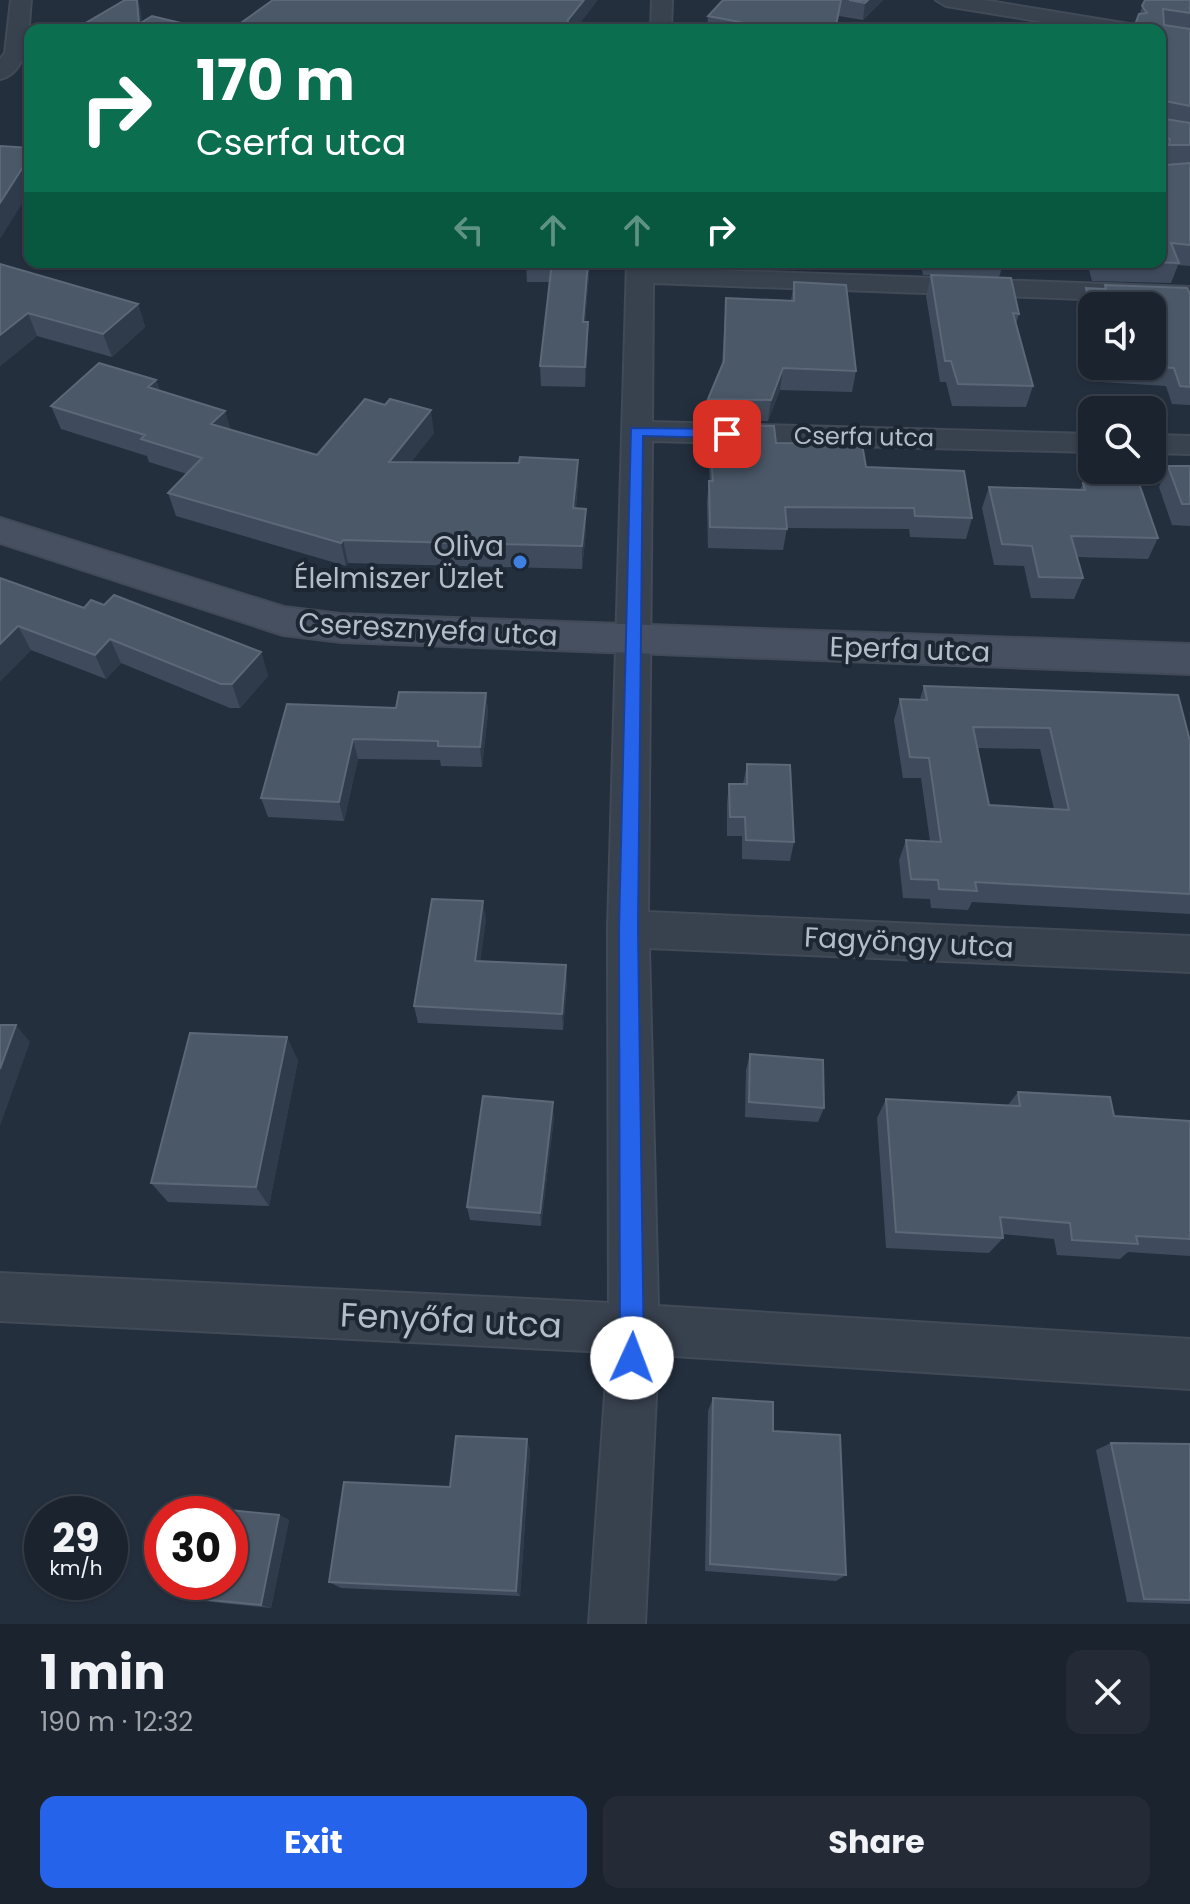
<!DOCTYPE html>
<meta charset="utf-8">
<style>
:root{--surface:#1b232e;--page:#242b36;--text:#f1f3f6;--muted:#a0a4aa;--line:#39404a;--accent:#2563eb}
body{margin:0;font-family:Poppins,sans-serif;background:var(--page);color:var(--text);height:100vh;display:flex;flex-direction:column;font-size:30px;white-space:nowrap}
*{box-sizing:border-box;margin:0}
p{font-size:26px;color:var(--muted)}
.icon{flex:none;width:44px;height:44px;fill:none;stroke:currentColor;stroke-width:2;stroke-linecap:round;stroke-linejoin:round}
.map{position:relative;height:1624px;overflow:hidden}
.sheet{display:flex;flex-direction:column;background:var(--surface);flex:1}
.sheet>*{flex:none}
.guide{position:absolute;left:24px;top:24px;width:1142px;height:244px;border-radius:16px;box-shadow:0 2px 6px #0004,0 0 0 2px var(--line);background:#0b6e4f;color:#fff;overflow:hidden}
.fabs{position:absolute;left:1078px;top:292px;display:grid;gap:16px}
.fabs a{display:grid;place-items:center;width:88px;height:88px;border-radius:16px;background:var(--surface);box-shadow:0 2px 6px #0004,0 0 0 2px var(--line);font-size:40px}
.speed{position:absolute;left:24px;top:1496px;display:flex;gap:16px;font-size:40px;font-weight:700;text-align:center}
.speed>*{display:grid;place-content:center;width:104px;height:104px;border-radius:50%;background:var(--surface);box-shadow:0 2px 6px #0004,0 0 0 2px var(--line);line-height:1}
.speed small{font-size:20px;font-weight:400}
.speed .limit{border:12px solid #d22;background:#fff;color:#111}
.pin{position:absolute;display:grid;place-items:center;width:68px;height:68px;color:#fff;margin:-34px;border-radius:16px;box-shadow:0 4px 12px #0006}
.me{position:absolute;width:88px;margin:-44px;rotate:2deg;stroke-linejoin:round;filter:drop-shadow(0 0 6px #0008)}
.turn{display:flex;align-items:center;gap:28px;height:168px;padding:0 40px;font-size:36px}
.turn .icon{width:104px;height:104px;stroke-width:2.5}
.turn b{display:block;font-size:56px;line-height:68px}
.lanes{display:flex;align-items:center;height:76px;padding:0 40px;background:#0003;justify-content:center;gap:40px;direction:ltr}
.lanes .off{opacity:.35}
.round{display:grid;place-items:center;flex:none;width:84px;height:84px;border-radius:16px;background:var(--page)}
.headline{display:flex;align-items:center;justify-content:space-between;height:136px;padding:0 40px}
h1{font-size:48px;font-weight:700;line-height:60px}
.cta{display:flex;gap:16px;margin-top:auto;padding:16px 40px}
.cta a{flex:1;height:92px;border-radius:16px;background:var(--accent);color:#fff;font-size:32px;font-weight:700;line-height:92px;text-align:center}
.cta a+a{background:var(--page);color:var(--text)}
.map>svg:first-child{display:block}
</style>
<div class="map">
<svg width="1190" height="1624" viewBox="0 0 1190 1624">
<rect width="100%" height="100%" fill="#242f3e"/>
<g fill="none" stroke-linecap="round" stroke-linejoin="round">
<g stroke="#414a57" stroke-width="4">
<path id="street" d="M11,0H31C28,25 31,72 0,79V59L5,53Z
M652,0H672L671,30H651Z
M936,0H983L1129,24L1139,30H1092L946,6Z
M627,262H653V268L1190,287V303L653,283L652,422L1092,434V452L652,441L648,912L1190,936V972L649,948L658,1306L1190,1339V1389L658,1355L645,1624H589L608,1352L0,1321V1273L609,1303L608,929Z
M1152,435L1190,436V454L1152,453Z"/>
</g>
<g stroke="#414a57" stroke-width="4">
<path id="secondary" d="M0,518L284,607L341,614L1190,644V674L341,642L283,635L0,543Z"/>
</g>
<use href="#street" fill="#38414e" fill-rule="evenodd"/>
<use href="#secondary" fill="#465061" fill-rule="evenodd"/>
</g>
<path fill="#3f4b5c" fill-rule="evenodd" d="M723,0H883L863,20L839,16L836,30H707L708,16Z
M1145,0H1190V266L1178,265L1171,283L1092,281L1087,262H1160L1165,170L1167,165H1162V158H1160V30H1133Z
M526,262H590L585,322H588V342L585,387L541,386L540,366L550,282H527Z
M845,262H1004L999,277L923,275L921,265L845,263Z
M0,264L138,304L145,327L112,357L37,336L0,366Z
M931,275L1019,314L1016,324L1033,386L1026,407L952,406L946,382H940L926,296Z
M794,282L856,371L852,392L780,390L768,421L706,420L708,399L722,364L726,298L791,300Z
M1105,285L1190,294V405L1172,404L1166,386L1101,382L1096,366H1152L1092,306V351L1080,306L1086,288L1104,289Z
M156,380L160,391L225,411L230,430L317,455L434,433L411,462L578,482L576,508L586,531L582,569L348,563L346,566L176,516L168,493L187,474L149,462L147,456L61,429L51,406Z
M708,424L866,467L972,518L966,539L910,537L909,529L787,528L783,550L708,548L707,502L709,481H710L707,445Z
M1168,466H1190V526L1172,525L1159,487Z
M1096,474L1158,538L1148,559L1077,557L1083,578L1074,599L1031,598L1024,566L994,565L982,508L989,487L1080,490L1083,483H1092Z
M0,578L84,608L104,605L261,652L268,676L240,708H230L121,663L106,679L31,650L0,681Z
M924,686L1190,741V914L972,902L968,910L931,908L930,899L903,898L899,860L906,840L930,841L921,778H903L894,720L900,699H920ZM977,748L1040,749L1054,809L989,805Z
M486,693L488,713L482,767L441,766L440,760L358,759L344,821L268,817L261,798L396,708Z
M747,764L794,842L790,861L742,859V836H727V803L729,784H743Z
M486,919L480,961L567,982L563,1030L418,1023L414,1006Z
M750,1054L824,1108L818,1122L745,1117L746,1070Z
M298,1060L269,1206L168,1202L151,1183Z
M1018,1092L1114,1116L1190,1121V1256L1128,1252L1120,1259L1057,1255L1054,1239L1002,1234L1003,1238L989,1253L886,1248L877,1118L886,1099L1008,1105Z
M554,1117L541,1226L470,1220L467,1207Z
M713,1398L773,1431L846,1575L836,1581L705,1571L708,1411Z
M1111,1443L1190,1444V1604L1127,1602L1096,1450Z
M530,1450L520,1596L341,1588L329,1582L450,1487Z
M279,1515L289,1520L271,1608L193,1600L180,1597Z"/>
<path fill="#2f3b4b" d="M137,0H138L141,11L143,30L139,24Z
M584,0H598L575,30H567L568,20Z
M868,0H883L863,20L865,3Z
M30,156V191L0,239V203Z
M588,262H590L583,342V322Z
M138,304L145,327L112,357L103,334Z
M28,313L37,336L0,366V335Z
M588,322V342L585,387V367Z
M783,368L780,390L768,421L771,400Z
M156,380L164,403L148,387Z
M431,410L434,433L393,485L389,462Z
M225,411L232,434L211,424Z
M578,460V482L573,531V508Z
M586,509V531L582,569V546Z
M343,540L348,563L346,566L341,543Z
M18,626L31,650L0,681V644Z
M110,639L121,663L106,679L95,655Z
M261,652L268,676L240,708L232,684Z
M486,693L488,713L482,767L480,747Z
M353,739L358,759L344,821L339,802Z
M483,901L486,919L478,978L475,961Z
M566,965L567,982L563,1030L562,1014Z
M16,1025L30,1042L0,1126V1069Z
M287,1037L298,1060L269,1206L256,1187Z
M553,1102L554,1117L541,1226L540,1213Z
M527,1439L530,1450L520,1596L516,1591Z
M279,1515L289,1520L271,1608L261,1605Z"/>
<path fill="#4b5868" stroke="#5c6777" stroke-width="2" fill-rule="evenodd" d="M125,0H137L139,24L152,16L210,30H86L77,28Z
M273,0H584L568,20L567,30H231Z
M723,0H841L835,30H738L740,22L708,16Z
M849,0H868L865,3Z
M1145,0H1190V13L1163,9L1164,25L1190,29V106L1165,101V119L1190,123V145H1169L1170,139L1160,137V30H1133L1139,14L1147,13L1142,6Z
M0,146L30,148V156L0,203Z
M1190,163V245L1171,243L1179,263L1149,262H1160V169L1166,170L1167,165Z
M540,262H588L583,322H588L585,367L540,366L552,262Z
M0,264L138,304L103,334L28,313L0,335Z
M931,275L1011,278L1019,314L1013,313L1033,386L958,384L951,361H945Z
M794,282L846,285L856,371L783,368L771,400L708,399L724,361L726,298L794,301Z
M1105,285L1187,288L1190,294V387L1180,386L1174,368L1133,366H1152V306H1092V309L1086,288L1106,289Z
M99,363L156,380L148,387L225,411L211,424L317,455L365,399L385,405L390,399L431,410L389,462L519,463L520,457L578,460L573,508L586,509L582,546L343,540L341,543L168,493L202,458L141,439L145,435L51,406Z
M708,424L774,426L776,443L862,444L866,467L964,471L972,518L915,516L914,508L785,507L787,529L710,527L709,481H713Z
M1168,466H1190V504H1182Z
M1096,474L1136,475L1158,538L1071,536L1083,578L1039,577L1032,546L1002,544L989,487L1085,490L1083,483H1098Z
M0,578L84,608L91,600L104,605L114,595L261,652L232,684H221L110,639L95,655L18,626L0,644Z
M924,686L1178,695L1190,741V894L975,882L977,891L939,889L938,880L911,879L906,840L941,842L929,758L910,757L900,699L927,700ZM973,727L1050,728L1069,810L989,805Z
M399,692L486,693L480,747L438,746V741L353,739L339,802L261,798L287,704L396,708Z
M747,764L790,765L794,842L746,840L745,817H730L729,784H747Z
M432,899L483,901L475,961L566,965L562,1014L414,1006Z
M0,1025H16L0,1069Z
M190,1033L287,1037L256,1187L151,1183Z
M750,1054L823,1060L824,1108L749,1102Z
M1018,1092L1110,1097L1114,1116L1190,1121V1239L1136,1236L1138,1244L1072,1240L1070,1223L1000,1217L1003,1238L896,1232L886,1099L1020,1106Z
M483,1096L553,1102L540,1213L467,1207Z
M713,1398L773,1402V1431L840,1435L846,1575L710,1564Z
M456,1436L527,1439L516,1591L329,1582L344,1482L450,1487Z
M1111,1443L1190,1444V1600L1144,1599Z
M201,1507L279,1515L261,1605L180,1597L184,1582H230V1514H200Z"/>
<path fill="#2563eb" stroke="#184099" stroke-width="2" d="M631,428L727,429L734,434L727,438L643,436L638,929L644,1358L641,1367L632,1370L624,1367L620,1358L619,929Z"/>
<circle fill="#3f7fe0" stroke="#1d2633" stroke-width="3" cx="520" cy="562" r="8"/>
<g text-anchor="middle" stroke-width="8" stroke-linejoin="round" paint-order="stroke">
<g font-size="24" fill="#b4bcc9" stroke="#1d2633">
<text transform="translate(864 437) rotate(1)" y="8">Cserfa utca</text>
</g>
<g font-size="28" fill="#b4bcc9" stroke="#1d2633" text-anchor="end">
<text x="504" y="556">Oliva<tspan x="504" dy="32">Élelmiszer Üzlet</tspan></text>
</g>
<g font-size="28" fill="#b4bcc9" stroke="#1d2633">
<text transform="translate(428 629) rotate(3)" y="10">Cseresznyefa utca</text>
<text transform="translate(910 649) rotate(2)" y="10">Eperfa utca</text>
<text transform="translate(909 942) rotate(3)" y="10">Fagyöngy utca</text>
</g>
<g font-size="34" fill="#b4bcc9" stroke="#1d2633">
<text transform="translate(451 1320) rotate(3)" y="12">Fenyőfa utca</text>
</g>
</g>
</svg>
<div class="fabs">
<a><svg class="icon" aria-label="sound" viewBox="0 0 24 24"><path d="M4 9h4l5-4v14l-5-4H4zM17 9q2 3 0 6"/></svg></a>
<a><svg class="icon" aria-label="search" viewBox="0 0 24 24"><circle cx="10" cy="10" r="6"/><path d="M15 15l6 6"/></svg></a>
</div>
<div class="speed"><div>29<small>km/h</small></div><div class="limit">30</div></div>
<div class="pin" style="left:727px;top:434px;background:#d93025"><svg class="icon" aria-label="arrive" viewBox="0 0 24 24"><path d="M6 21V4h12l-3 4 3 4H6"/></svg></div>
<svg class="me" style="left:632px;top:1358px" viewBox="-20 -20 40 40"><circle r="19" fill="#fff"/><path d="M0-13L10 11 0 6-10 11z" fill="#2563eb"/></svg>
<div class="guide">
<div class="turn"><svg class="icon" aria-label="right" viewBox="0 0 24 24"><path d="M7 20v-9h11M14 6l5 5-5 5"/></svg><div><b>170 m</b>Cserfa utca</div></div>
<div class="lanes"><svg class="icon off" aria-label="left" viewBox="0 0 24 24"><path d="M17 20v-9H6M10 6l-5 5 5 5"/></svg><svg class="icon off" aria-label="ahead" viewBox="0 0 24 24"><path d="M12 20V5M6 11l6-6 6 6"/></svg><svg class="icon off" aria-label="ahead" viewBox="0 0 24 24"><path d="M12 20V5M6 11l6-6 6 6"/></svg><svg class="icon" aria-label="right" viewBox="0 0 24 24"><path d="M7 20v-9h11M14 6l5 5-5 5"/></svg></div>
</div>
</div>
<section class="sheet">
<div class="headline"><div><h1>1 min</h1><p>190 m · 12:32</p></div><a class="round"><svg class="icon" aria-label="close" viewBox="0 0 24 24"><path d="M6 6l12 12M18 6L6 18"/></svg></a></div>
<div class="cta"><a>Exit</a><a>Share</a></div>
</section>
